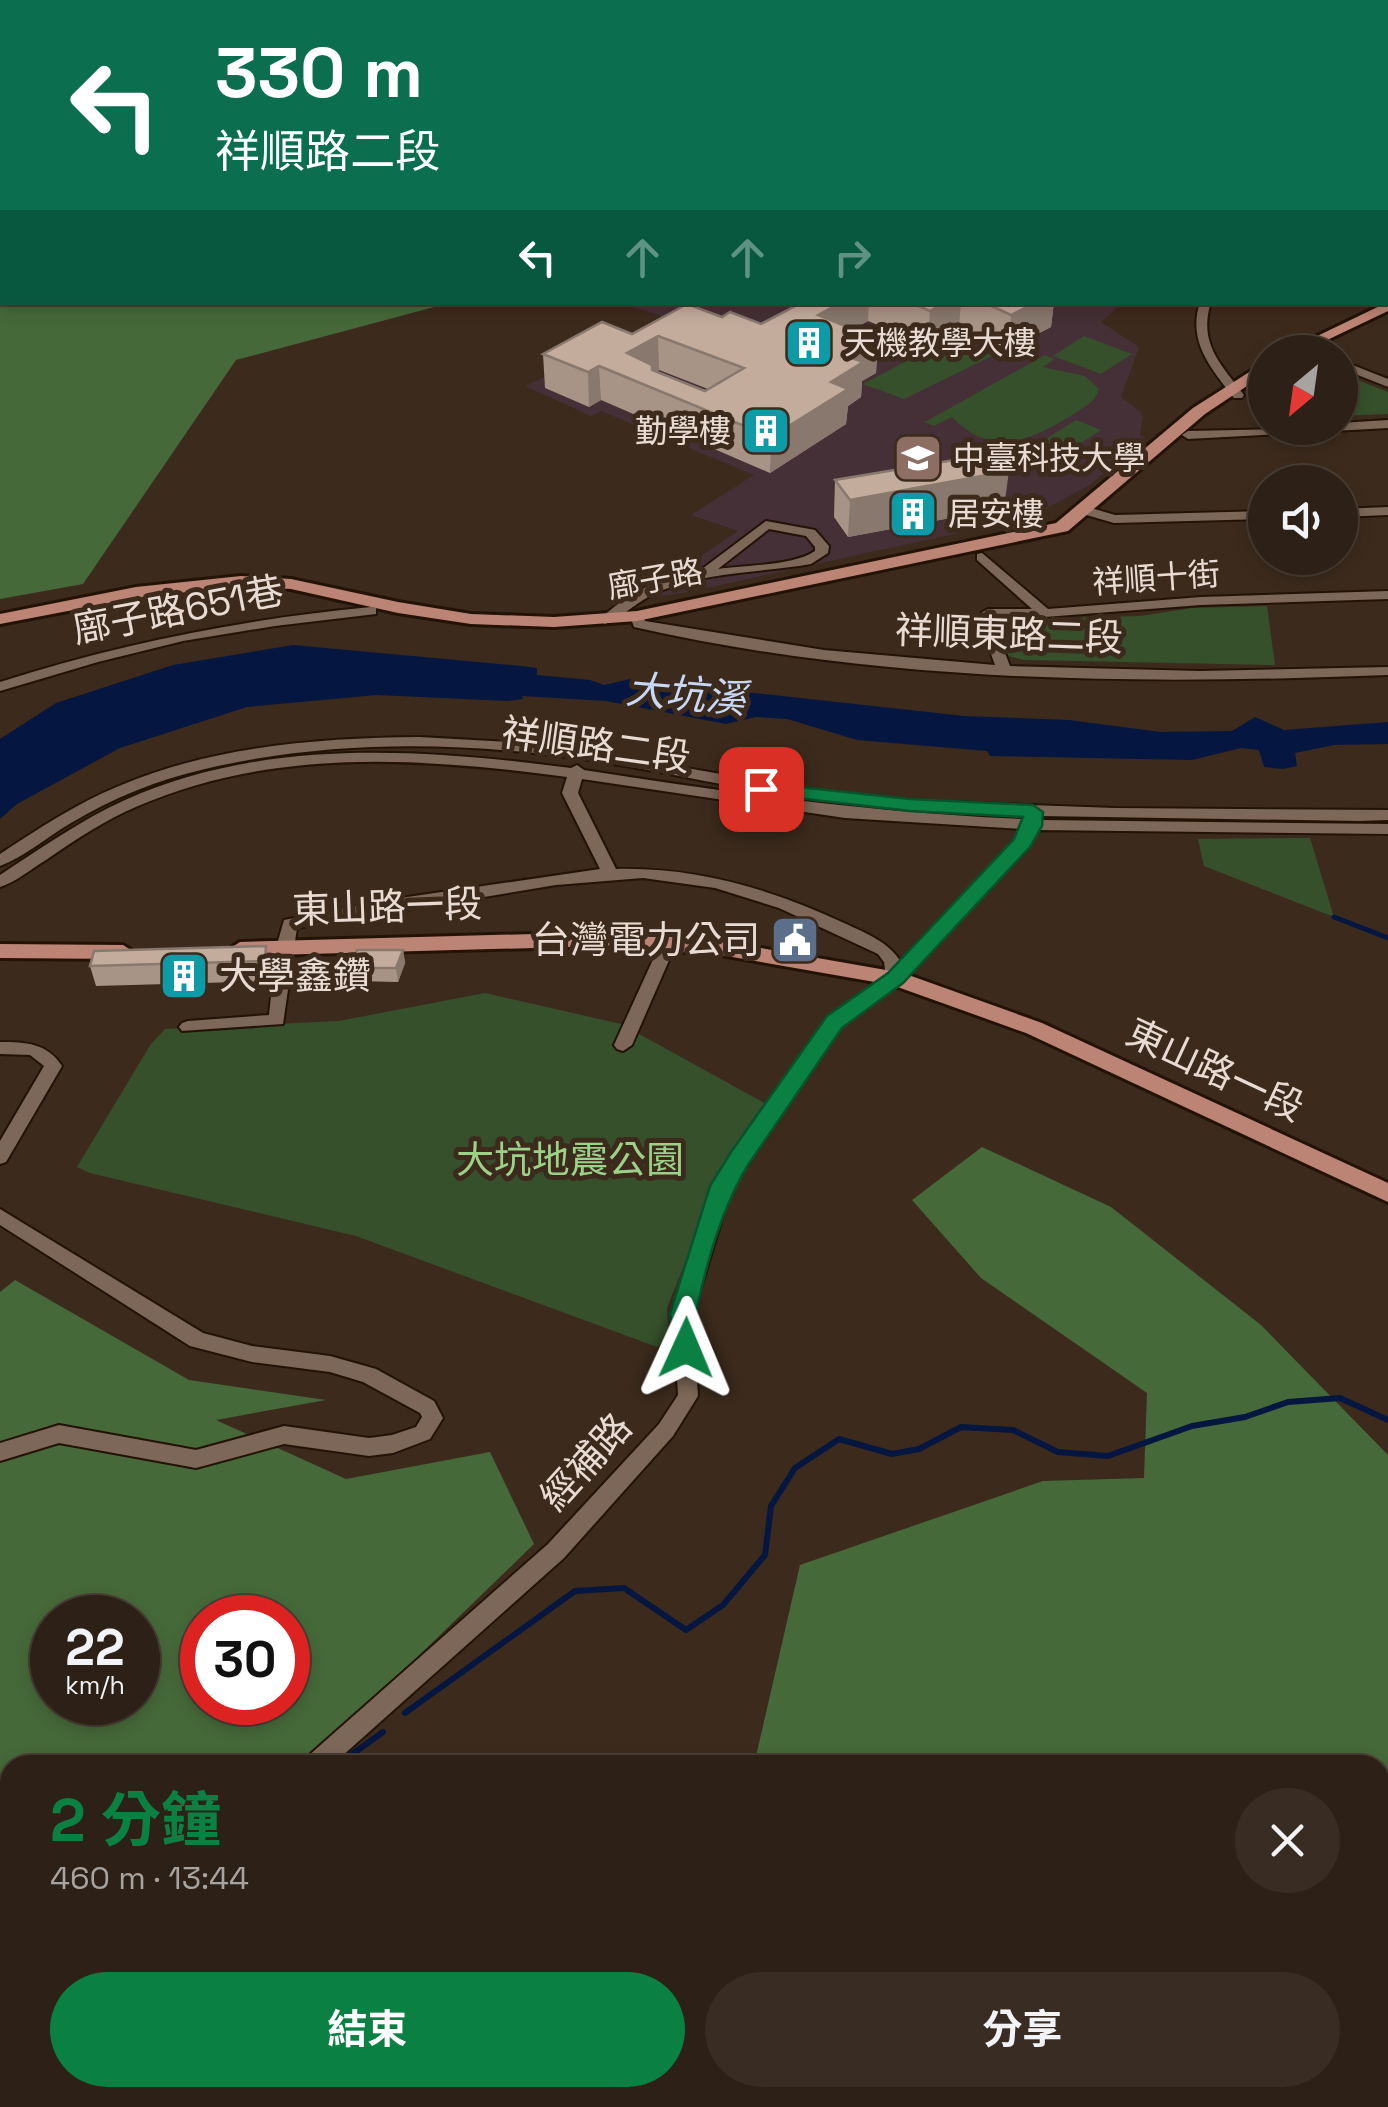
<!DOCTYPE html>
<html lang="zh-TW">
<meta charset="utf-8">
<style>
:root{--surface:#2d2016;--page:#392d23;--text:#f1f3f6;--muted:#a7a3a1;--line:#483e35;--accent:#0b8043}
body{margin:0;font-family:"Space Grotesk","Noto Sans TC",sans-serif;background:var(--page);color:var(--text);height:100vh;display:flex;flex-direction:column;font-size:38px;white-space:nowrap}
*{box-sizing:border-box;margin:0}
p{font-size:32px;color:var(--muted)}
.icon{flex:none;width:55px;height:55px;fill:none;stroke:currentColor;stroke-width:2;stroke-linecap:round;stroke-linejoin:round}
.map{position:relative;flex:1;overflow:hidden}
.side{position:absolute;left:0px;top:1755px;width:1390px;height:352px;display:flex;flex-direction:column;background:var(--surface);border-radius:30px 30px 0 0;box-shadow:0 5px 15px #0003,0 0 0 2px var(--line)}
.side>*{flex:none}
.hud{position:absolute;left:0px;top:0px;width:1390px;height:305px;box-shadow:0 5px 15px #0003,0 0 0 2px var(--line);background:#0b6e4f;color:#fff;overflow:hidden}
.needle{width:65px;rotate:209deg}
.controls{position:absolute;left:1248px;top:335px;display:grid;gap:20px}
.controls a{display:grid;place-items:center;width:110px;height:110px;border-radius:50%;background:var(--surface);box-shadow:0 5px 15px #0003,0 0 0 2px var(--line);font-size:50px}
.speed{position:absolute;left:30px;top:1595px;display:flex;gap:20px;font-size:50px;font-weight:700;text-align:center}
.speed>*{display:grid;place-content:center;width:130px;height:130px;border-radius:50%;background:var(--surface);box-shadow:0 5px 15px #0003,0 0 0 2px var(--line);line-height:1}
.speed small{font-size:25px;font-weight:400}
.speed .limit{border:15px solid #d22;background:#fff;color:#111}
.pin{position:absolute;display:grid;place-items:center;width:85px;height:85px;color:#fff;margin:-42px;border-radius:20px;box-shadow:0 5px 15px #0006}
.me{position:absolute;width:110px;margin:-55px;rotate:1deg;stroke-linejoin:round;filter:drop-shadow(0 0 8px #0008)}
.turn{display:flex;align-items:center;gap:35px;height:210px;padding:0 50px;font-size:45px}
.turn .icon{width:130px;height:130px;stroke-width:2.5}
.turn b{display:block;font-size:70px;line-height:85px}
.lanes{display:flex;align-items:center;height:95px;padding:0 50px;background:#0003;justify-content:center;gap:50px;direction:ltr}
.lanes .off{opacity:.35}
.round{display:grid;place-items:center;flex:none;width:105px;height:105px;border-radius:52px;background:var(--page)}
.overview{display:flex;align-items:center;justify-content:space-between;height:170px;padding:0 50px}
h1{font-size:60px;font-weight:700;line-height:75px;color:var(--accent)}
.button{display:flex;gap:20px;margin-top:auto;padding:20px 50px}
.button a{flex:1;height:115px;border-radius:60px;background:var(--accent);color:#fff;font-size:40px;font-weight:700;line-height:115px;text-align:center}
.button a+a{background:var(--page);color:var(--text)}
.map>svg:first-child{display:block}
</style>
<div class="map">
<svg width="1388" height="2107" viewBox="0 0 1388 2107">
<rect width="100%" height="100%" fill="#3c2b1d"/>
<path fill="#443036" d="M654,303H1118L1119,306L1101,322L1139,347L1121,397L1143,414L1140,435L1145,438L1090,485L1028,518L683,593L638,599L738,531L691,515L754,475L601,411L591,416L525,386L666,322L659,315L633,307Z"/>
<path fill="#36502c" d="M1084,336L1132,354L1101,374L1053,356Z
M950,338L992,356L904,399L863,384Z
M1045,355L1054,359L1043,367L1085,376L1099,389C1095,403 1084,407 1072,415C1030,441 991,458 952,417L934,426L925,422Z
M1340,373L1388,392V414L1340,416Z
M1076,420L1101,430L1038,470L1013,460Z
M1267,606L1275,665L1024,660L1008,656L996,627L1008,620L1140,616L1192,608Z
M1310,838L1334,917L1204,866L1198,839Z
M485,993L621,1024L768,1105L717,1182L667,1308L669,1339L657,1347L356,1236L90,1173L77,1167L151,1044L165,1029L339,1021Z"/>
<path fill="#466939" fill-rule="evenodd" d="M0,0H888L2,2V302L449,303L236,360L83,584L0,599Z
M982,1147L1111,1207L1261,1325L1388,1455V2107H761L769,2098H1380V1765H754L800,1565L1043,1481L1144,1478L1147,1393L981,1278L912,1200Z
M15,1280L189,1380L326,1400L216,1420L346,1479L490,1452L534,1544L306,1765H10V2098H395L407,2107H0V1292ZM52,1618H138V1702H52ZM202,1618H288V1702H202Z"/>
<path fill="#051640" d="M293,645L522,666L537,668V675L590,680L604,685L630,679L688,690L710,688L964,716L1069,720L1161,732L1232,731L1255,717L1284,730L1388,722V744L1334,745L1295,753L1297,766L1283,769L1264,767L1259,750L1241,748L1192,760L990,756L987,751L857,740L787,719L756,717L726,724L606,701L522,696L523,699L508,701L377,695L247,707L120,748L17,804L0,819V739L56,703L173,665Z"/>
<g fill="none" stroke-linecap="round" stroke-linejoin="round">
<path stroke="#051640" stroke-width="2.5" d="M0,305L4,302"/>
<path stroke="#051640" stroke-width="5" d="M1334,917L1388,938"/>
<path stroke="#051640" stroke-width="6" d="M405,1713L575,1591L624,1588L686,1630L723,1605L765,1555L771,1506L795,1468L839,1439L892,1454L919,1449L961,1427L1013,1430L1058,1452L1108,1456L1192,1426L1245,1417L1288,1402L1340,1398L1388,1420
M337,1765L383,1732
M0,2062L10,2064
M401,2098V2107
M105,2107L110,2098"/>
<g stroke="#231306" stroke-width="4">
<path id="minor" d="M0,21H2V27H0Z
M0,51L2,52V58L0,57Z
M0,113H2V119H0Z
M1200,302H1211C1198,344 1221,364 1244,395L1242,398H1234C1211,368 1187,342 1200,302Z
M1340,360L1388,379V387L1340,368Z
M1388,420V428L1188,439L1182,435L1188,431L1340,428V423Z
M1081,505L1115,515L1265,511V519L1114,523L1076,512V506Z
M1388,507V515L1340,517V509Z
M766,521L815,530L829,546L828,553L811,564C761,573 705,571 658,592C639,600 624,616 605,624L598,620L624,599L648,586L698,572ZM769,529L806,536L815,547V551C793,566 745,565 718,569Z
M982,553L1048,609L1201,597L1388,591V599L1201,605L1045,617H995V627L1010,666L1200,671L1388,667V675C1137,685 880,683 634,627L630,616L637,612L642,613L645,621L824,650L995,665L981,627V613L988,609H1032L977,560V554Z
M371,607L376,608V614L275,626L183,641L98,662L0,691V682C122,643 244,619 371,607Z
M419,737L530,743L618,756L812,790L922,801L1115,808L1388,810V820L1359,821L1040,816V820L1388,824V834L1036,830L1029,846L901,982L840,1026L731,1189L693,1314L698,1396L673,1436L564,1558L332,1765H303L307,1757L548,1544L659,1424L678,1395L673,1314L713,1187L828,1018L886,976L884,962L878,954L779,908L715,888L643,878L556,885L297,928L283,1024L182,1031L179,1027L182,1023L188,1021L269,1015L276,948L284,920L380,901L600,869L562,793L567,777C424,758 274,747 138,806C105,820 75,840 46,860C31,869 16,882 0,887V875C41,848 81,820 125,800C265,737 423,749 571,768L577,765L584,770C733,793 874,813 1025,819L1027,816C953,813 880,810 807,799C732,788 658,770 582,759C456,741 329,740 205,769C157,780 113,798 71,823C48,836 25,857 0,866V854C38,829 77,803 119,786C213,746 319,738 419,737ZM582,779L845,818L1021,829L1016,840L901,962C888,941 865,933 844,923C772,889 696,867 616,869L578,793Z
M669,936L677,942L632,1045L623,1051L617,1049L614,1045L661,942Z
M0,1042C26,1042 47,1043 62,1066L6,1162L0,1164V1141L44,1066L30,1055L0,1054Z
M0,1209L203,1333L252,1346L330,1356L376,1369L434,1401L443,1418L430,1439L393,1453L369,1456L284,1444L196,1468L59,1443L0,1461V1443L59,1425L196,1450L284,1426L369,1438L392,1435L416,1427L422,1417L420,1413L363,1382L330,1372L252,1362L190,1346L0,1225Z
M0,1969L10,1970V1996L0,1995Z"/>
</g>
<g stroke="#231306" stroke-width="6">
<path id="major" d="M1388,302V311L1302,352H1284Z
M1265,362V374L1205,414L1068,531L637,621L554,627L471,624L398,613L291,589L241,586L136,598L0,624V614L136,587L241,576L291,579L398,602L471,614L554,617L637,611L1056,523L1193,408Z
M606,932L721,941L903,973L1042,1023L1388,1183V1202L1026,1033L892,985L721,955L606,946L240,956L229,949L240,942Z
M0,944L123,945L134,952L123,959L0,958Z"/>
</g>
<use href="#minor" fill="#7c6758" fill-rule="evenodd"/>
<use href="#major" fill="#bc8475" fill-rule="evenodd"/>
</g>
<path fill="#a89486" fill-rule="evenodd" d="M803,302H1054L1051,327L1008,349L959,327L927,345L868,321L853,329L878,339L876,373L862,381L861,397L848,406L846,424L770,473L601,400L589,407L545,388L543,354L632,334L722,317L761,324ZM659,370L708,389L705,391L657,372Z
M835,480L1004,508L848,537L834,517Z
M266,946L270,966L269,981L96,986L90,966Z
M403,950L405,963L398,982L354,981L352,968Z"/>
<path fill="#88786d" d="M842,302H869L868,321L816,349L818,315Z
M945,302H961L959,327L927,345L930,311Z
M1025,302H1054L1051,327L1008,349L1011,315Z
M658,336L659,370L638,382L627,353Z
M878,339L876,373L862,381L861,397L848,406L846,424L770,473L771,437L831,382L846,356Z
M599,366L601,400L589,407L588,372Z
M1009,471L1004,508L848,537L850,500Z
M266,946L270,966L269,981L265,961Z
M403,950L405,963L398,982L396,968Z"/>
<path fill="#c3ac9c" stroke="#88786d" stroke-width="2.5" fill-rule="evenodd" d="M803,302H842L818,315L878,339L846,356L863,362L831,382L848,389L771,437L599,366L588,372L543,354L602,322L632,334L687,304L722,317L730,312L761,324ZM658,336L744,368L705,391L652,370V365L627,353Z
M909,302H945L930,311Z
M983,302H1037L1011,315Z
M990,454L1009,471L850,500L835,480Z
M266,946L265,961L90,966L94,951Z
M357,950H403L396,968H352Z"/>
<path fill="#0b8043" stroke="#07532c" stroke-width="2.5" d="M761,783L910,799L1033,805L1043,812L1042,826L1030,847L903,983L842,1028L748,1165C723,1206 707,1261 697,1308C694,1324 703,1340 696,1355L686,1358L677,1355L670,1314L710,1186L731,1152L827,1016L888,973L1014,839L1023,817L910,811L754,793V784Z"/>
<defs>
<g id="building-square" transform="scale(2.5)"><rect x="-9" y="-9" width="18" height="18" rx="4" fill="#0f9aa8" stroke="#3c2b1d"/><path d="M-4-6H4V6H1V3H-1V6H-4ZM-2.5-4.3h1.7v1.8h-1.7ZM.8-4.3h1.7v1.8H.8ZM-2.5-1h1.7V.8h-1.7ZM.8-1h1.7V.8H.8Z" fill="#fff"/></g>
<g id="university-square" transform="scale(2.5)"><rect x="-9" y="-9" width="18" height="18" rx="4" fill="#8d6e63" stroke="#3c2b1d"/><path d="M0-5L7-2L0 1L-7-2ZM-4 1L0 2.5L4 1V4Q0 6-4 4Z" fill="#fff"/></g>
<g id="civic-square" transform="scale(2.5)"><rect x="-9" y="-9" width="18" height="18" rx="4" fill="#5c6f8a" stroke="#3c2b1d"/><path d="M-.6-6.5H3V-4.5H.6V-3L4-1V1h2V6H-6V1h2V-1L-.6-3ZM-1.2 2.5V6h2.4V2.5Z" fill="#fff"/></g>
</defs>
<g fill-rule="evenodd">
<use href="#building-square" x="809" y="343"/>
<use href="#building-square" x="766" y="431"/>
<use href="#university-square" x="918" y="458"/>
<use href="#building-square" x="913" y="514"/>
<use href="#civic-square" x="795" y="940"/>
<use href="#building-square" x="184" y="976"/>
</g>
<g text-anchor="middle" stroke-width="10" stroke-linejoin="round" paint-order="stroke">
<g font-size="32" fill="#e7dbd3" stroke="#3c2b1d" text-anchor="start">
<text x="844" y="354">天機教學大樓</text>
<text x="731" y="442" text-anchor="end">勤學樓</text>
<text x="953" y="469">中臺科技大學</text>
<text x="948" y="525">居安樓</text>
</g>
<g font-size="32" fill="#e7dbd3" stroke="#3c2b1d">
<text transform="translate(1156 578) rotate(-4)" y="11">祥順十街</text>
<text transform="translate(655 579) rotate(-10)" y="11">廍子路</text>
</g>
<g font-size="38" fill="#e7dbd3" stroke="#3c2b1d">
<text transform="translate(178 610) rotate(-11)" y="13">廍子路651巷</text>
<text transform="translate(1009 634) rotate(2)" y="13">祥順東路二段</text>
<text transform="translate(596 745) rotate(8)" y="13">祥順路二段</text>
<text transform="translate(387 907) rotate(-2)" y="13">東山路一段</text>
<text transform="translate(1215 1070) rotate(25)" y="13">東山路一段</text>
<text transform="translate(586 1462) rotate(-48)" y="13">經補路</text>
</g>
<g font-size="38" fill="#e7dbd3" stroke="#3c2b1d" text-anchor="end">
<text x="760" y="953">台灣電力公司</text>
<text x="219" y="989" text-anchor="start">大學鑫鑽</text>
</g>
<g font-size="38" fill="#9cd188" stroke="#3c2b1d">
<text x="570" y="1173">大坑地震公園</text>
</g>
<g font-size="40" font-style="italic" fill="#c8d8f6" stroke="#3c2b1d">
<text transform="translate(686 694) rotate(5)" y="14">大坑溪</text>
</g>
</g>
</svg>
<div class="controls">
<a><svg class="needle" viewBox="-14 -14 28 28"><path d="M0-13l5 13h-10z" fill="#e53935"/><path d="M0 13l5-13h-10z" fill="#a7a3a1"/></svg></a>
<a><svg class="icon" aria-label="sound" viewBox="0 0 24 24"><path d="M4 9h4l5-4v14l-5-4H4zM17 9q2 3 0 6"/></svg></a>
</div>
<div class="speed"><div>22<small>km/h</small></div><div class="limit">30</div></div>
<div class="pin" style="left:761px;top:789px;background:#d93025"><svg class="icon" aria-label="arrive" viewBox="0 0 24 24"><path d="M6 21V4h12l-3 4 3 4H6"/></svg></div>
<svg class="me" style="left:686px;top:1348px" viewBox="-20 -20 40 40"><path d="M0-17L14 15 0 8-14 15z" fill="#0b8043" stroke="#fff" stroke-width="4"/></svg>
<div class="hud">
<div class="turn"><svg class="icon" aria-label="left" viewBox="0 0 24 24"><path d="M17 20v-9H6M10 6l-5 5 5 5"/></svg><div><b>330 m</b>祥順路二段</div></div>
<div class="lanes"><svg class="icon" aria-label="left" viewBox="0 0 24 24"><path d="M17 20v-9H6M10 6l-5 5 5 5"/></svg><svg class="icon off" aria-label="ahead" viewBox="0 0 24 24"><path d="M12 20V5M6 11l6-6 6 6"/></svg><svg class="icon off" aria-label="ahead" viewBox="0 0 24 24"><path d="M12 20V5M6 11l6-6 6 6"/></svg><svg class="icon off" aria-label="right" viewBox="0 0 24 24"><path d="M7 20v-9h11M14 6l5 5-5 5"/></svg></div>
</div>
<section class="side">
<div class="overview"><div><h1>2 分鐘</h1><p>460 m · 13:44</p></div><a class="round"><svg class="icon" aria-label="close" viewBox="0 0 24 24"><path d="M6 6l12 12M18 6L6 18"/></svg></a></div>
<div class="button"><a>結束</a><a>分享</a></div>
</section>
</div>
